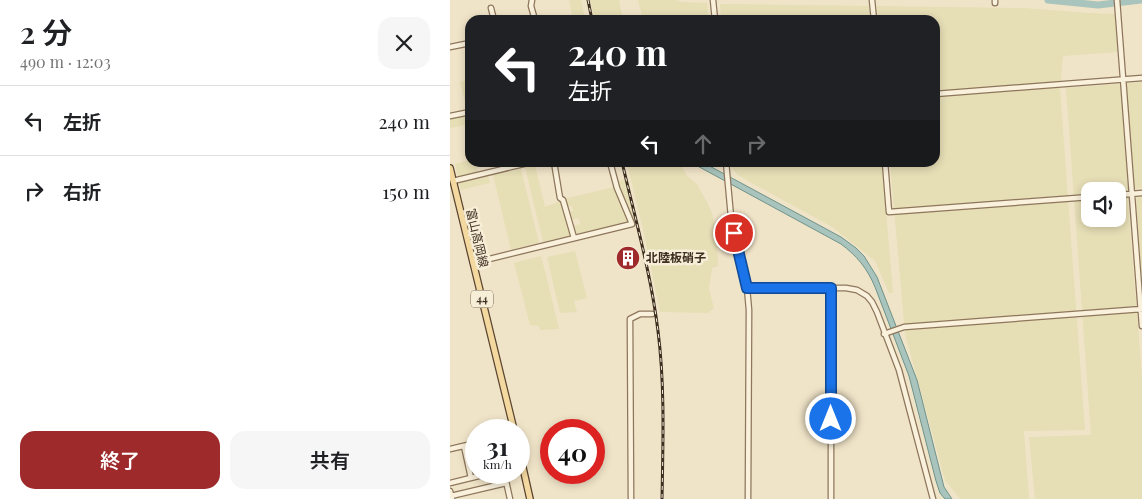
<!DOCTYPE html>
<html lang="ja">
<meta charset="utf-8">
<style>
:root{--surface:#fff;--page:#f6f6f6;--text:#202124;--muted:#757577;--line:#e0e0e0;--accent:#9e2a2b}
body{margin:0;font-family:"Playfair Display","Noto Sans JP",serif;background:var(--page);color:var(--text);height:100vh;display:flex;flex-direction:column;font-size:19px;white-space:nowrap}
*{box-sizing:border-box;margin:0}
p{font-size:16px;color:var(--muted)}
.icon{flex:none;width:28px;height:28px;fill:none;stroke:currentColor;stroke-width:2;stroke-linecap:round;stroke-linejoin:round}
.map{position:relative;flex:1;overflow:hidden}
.details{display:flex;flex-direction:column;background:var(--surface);width:450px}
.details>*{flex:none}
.hud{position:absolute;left:15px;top:15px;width:475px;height:152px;border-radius:15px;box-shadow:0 2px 8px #0003;background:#202124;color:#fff;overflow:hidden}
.tools{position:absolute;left:631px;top:182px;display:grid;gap:10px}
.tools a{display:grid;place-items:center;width:45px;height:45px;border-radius:10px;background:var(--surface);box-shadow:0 2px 8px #0003;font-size:25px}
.speed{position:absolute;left:15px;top:419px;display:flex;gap:10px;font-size:25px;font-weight:700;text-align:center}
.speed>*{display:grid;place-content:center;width:65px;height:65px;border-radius:50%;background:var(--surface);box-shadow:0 2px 8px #0003;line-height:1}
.speed small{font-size:12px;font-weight:400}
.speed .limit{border:8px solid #d22;background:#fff;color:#111}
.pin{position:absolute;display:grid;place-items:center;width:42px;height:42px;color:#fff;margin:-21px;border:2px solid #fff;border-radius:50%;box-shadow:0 1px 5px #0007}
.me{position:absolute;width:55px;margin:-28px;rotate:0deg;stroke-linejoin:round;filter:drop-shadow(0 0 4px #0008)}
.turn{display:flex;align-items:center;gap:18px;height:105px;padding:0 20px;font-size:22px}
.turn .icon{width:65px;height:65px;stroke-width:2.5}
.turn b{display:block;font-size:35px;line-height:42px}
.lanes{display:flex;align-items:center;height:48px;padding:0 20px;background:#0003;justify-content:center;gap:25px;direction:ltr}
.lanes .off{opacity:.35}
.round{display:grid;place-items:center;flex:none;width:52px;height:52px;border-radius:15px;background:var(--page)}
.overview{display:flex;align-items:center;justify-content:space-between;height:85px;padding:0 20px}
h1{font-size:30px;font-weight:600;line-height:38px}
.primary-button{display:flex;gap:10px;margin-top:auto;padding:10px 20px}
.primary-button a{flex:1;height:58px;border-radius:15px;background:var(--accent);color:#fff;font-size:20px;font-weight:600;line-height:58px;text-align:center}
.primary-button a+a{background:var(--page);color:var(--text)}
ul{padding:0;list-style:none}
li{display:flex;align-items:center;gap:15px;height:70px;padding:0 20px;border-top:1px solid var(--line)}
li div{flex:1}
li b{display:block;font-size:19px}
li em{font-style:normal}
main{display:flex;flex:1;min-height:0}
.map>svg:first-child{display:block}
</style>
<main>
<section class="details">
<div class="overview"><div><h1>2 分</h1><p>490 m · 12:03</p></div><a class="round"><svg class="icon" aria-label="close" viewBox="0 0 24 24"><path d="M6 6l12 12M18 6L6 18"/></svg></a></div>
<ul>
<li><svg class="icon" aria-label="left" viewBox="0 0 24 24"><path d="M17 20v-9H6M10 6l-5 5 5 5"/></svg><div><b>左折</b></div><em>240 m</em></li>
<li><svg class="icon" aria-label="right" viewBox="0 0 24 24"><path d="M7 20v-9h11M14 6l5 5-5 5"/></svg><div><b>右折</b></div><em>150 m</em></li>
</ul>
<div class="primary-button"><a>終了</a><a>共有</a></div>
</section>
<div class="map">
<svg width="692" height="499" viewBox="0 0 692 499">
<rect width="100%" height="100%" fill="#f0e4c8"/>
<path fill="#e6deb5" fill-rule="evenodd" d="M119,0H131L135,19L123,20Z
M140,0H169L173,20H145Z
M188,0H225L232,2L257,3L259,20H193Z
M270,4L419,6L420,20H271Z
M427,6L574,8L639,13L666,14L668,52L613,56L610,88L635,430L574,431L579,499H510L495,480L455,334L440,163L485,162V20H428Z
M20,79V108L17,109L10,82Z
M692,82V188L677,190L692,377V499H585L579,437L641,435L616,88ZM640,191H668V219H640Z
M20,114V124L0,128V119Z
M20,160V162L25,163L28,173L8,177L5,164Z
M177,163H230L237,176L247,184L258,204L262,213L267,237L268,266L262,268L259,289L264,308L258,313L210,312L194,234Z
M281,163H432L443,293H439L425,261L382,227L289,176L281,167Z
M85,165L95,207L111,201L121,236L93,242L75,167Z
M71,169L89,243L61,250L43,175Z
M38,176L40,183L11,190L9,182Z
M175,179L184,221H183L172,197L167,182Z
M164,187L178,222L175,224L125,236L122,226L130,224L129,218L121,220L119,212L123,211L122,206L117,207L114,199Z
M692,197V284L686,198Z
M125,251L137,298L124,301L127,312L110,313L97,257Z
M91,256L98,283L109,329L90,330L89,326L80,325L64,263Z"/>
<path fill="#a9c4bc" stroke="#6f938a" d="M242,163H254L391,237L406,248L414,256L427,277L467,380L494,487L502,499H495L490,493L486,481L459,376L425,287C417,268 407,256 391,244Z"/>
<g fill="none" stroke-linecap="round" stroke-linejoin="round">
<path stroke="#a9c4bc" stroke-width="7" d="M598,0L648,5L691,0"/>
<g stroke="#8d765c" stroke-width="7">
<path id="minor" d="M82,0L81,6L85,20
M263,0L265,20
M422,0L424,20
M545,0V3
M667,0L692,326
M41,8L44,20
M0,47L20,43
M485,94L692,78
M0,116L20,112
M104,162L110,198L113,200L124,238
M276,162L281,217L297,288L299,310L298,499
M435,162L439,212L640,197
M3,181L82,162
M668,195L692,193
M23,263L182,224L167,188L160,162
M297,288H396L407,290L417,296L422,302L427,312L449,370L483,499
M381,288V499
M434,334L454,327L692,309
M14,446L21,478
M0,449L26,443
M17,458L26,456
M54,472L60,499
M0,483L45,472
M0,491L2,499
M1,496L56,483
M181,499L180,319L190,314H202"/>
</g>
<g stroke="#5b4430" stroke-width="8">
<path id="major" d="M0,168L64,430
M69,450L80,499"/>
</g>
<use href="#minor" stroke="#faf1dc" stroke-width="4.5"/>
<use href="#major" stroke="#f3d9a0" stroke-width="5.5"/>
<g stroke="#3d2e20" stroke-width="3">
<path id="rail" d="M138,0L142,20
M172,162C185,218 201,274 208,331C215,386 213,443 212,499"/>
</g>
<use href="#rail" stroke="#f7eed8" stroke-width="1" stroke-dasharray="4" stroke-linecap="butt"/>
</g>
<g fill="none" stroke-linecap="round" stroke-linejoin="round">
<g stroke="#114b97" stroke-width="12">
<path id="route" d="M284,233L297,288H381V419"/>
</g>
<use href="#route" stroke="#1a73e8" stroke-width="9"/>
</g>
<defs>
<g id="building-disc" transform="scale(1.25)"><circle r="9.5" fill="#9e2a2b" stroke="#f7eed8"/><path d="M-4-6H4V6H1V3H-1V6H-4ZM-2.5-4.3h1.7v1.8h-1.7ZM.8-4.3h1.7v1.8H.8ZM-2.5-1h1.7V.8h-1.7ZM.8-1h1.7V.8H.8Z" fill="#fff"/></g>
</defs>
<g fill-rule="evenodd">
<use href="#building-disc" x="178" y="258"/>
</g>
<g text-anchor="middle" stroke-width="5" stroke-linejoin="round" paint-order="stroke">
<rect fill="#f7eed8" stroke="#756857" stroke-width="1" x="21" y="290.5" width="22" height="17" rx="4"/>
<g font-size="11" font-weight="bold" fill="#3d2e20">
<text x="32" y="303">44</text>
</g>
<g font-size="12" fill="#3d2e20" stroke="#f7eed8">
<text transform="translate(27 238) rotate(77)" y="4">富山高岡線</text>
</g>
<g font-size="12" font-weight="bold" fill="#3d2e20" stroke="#f7eed8" text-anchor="start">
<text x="196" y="262">北陸板硝子</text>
</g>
</g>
</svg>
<div class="tools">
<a><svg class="icon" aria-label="sound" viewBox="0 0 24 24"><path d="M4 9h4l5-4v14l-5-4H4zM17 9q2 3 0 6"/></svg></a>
</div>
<div class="speed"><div>31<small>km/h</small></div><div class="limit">40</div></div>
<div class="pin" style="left:284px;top:233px;background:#d93025"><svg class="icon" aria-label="arrive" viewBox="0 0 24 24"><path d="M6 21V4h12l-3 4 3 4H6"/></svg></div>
<svg class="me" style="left:381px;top:419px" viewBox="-20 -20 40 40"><circle r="17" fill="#1a73e8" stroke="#fff" stroke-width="3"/><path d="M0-11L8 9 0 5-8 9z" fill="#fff"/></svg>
<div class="hud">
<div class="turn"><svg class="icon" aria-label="left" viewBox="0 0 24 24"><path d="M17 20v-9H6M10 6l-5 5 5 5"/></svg><div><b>240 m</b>左折</div></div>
<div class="lanes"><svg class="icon" aria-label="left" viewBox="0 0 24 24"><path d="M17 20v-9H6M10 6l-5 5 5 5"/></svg><svg class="icon off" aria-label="ahead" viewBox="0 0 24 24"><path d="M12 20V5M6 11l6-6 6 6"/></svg><svg class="icon off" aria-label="right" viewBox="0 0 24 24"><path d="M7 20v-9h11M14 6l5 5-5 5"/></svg></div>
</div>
</div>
</main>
